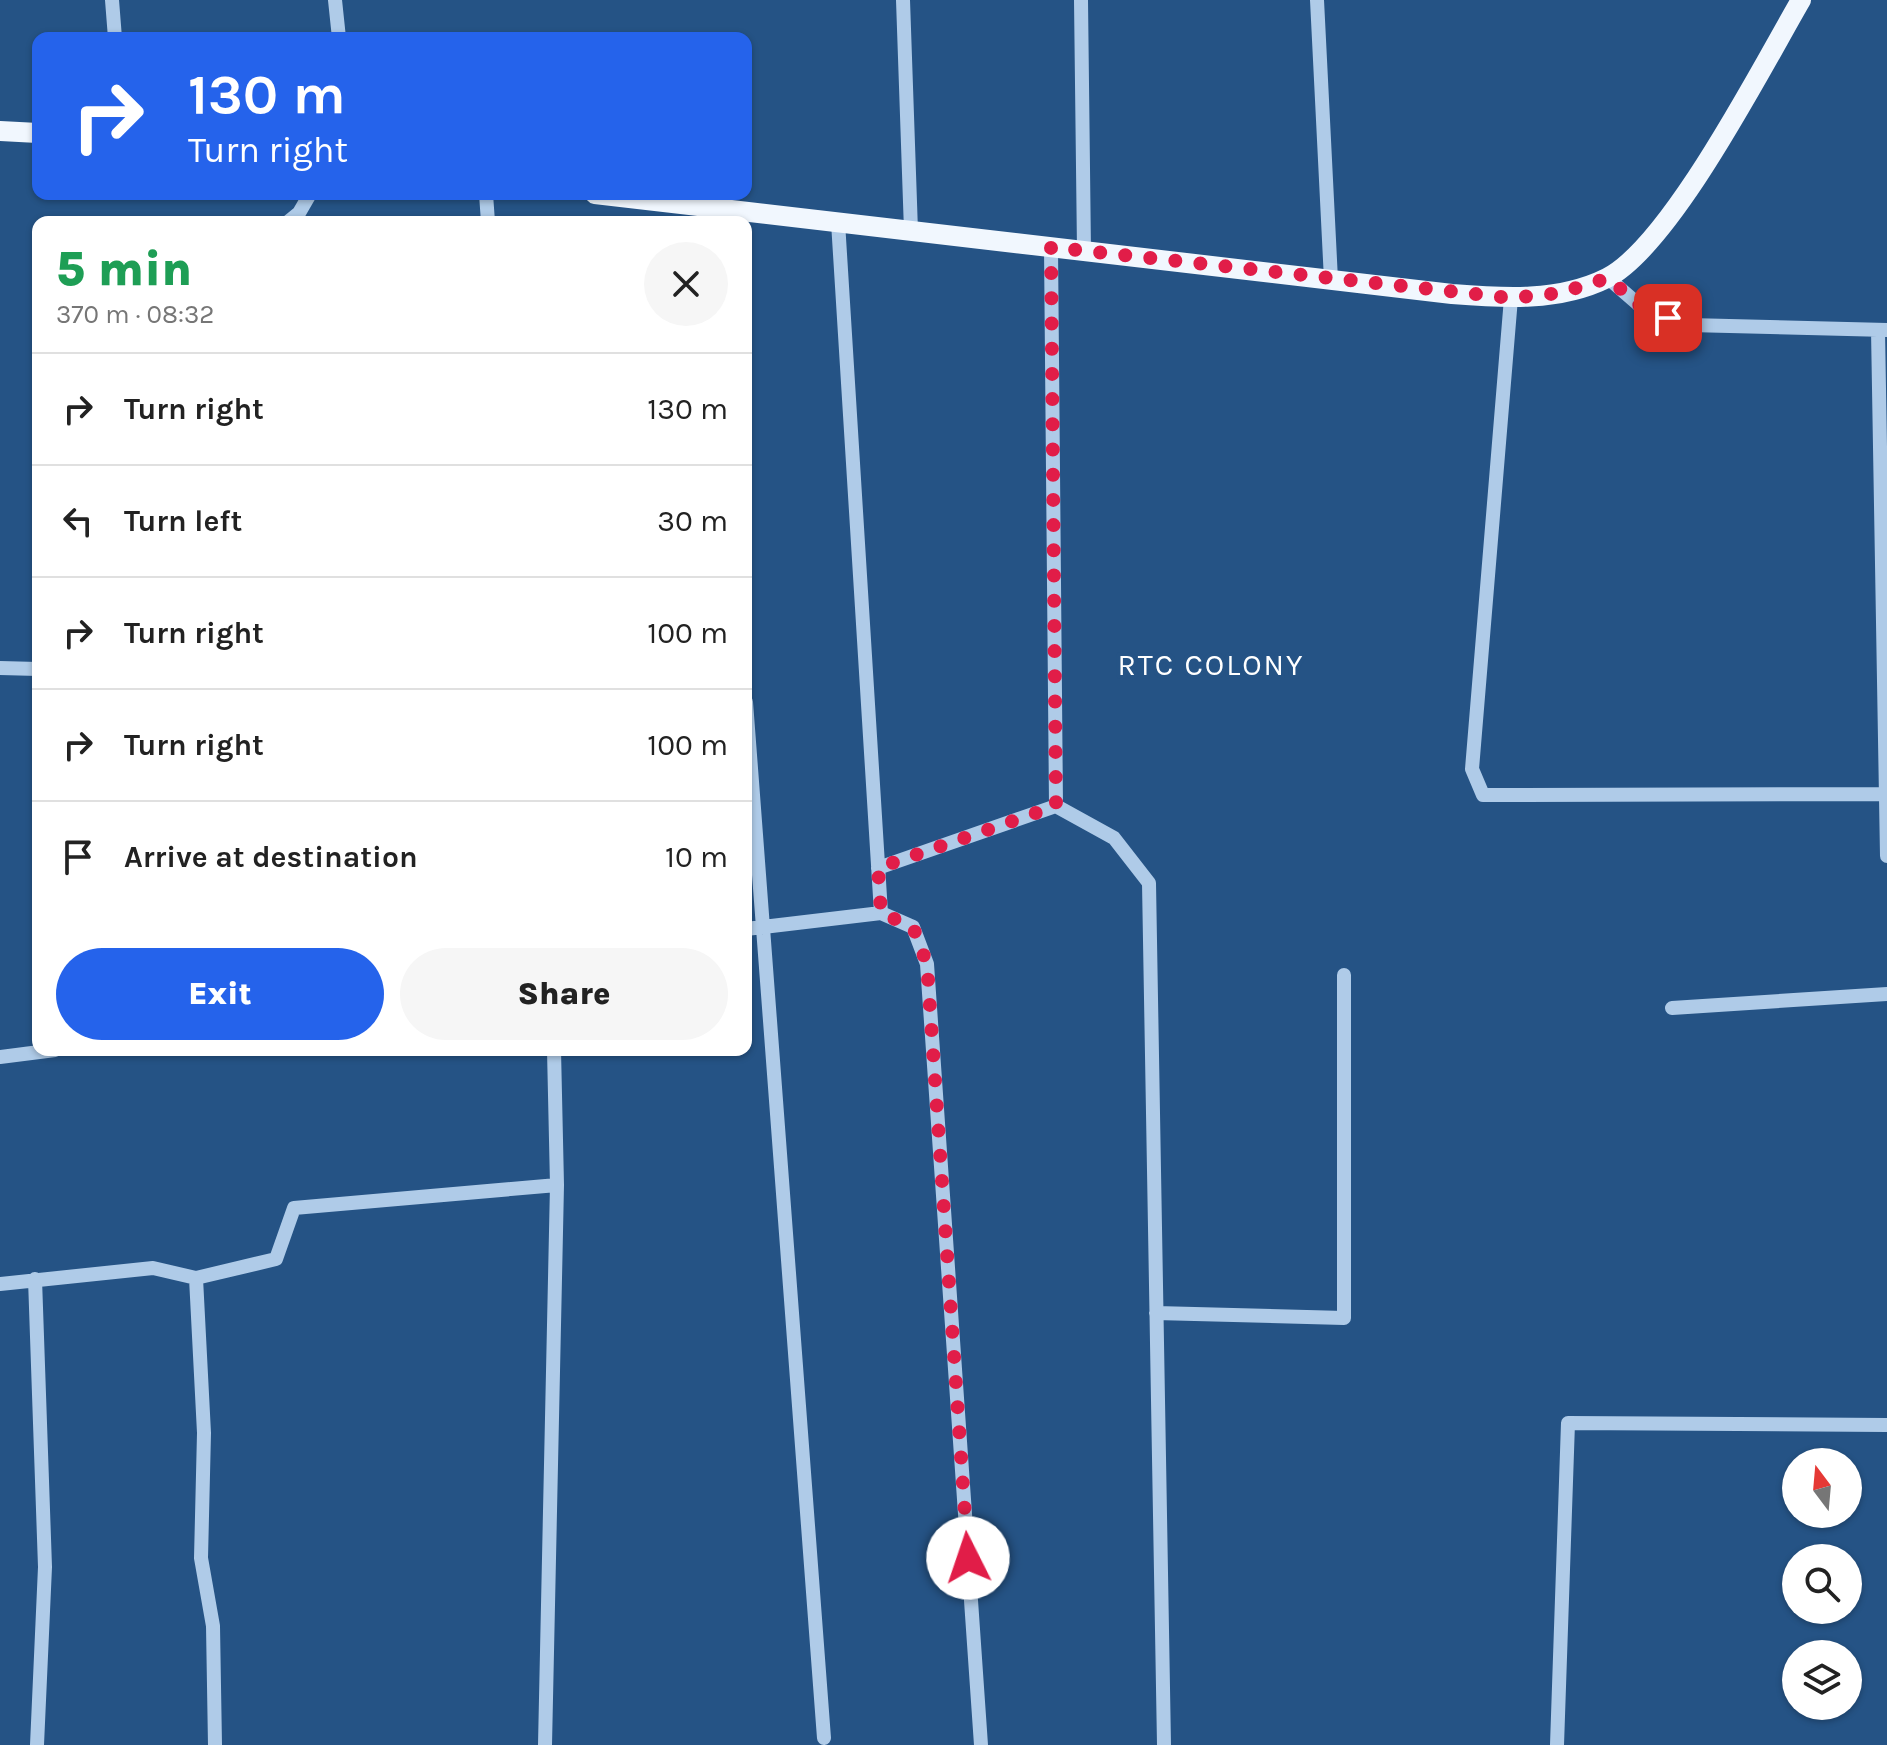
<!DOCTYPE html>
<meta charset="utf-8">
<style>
:root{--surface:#fff;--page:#f6f6f6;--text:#222;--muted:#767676;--line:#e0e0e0;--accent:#2563eb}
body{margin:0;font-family:Karla,sans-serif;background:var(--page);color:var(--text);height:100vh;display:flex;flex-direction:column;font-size:30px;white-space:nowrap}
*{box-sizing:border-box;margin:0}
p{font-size:26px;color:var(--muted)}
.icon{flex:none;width:44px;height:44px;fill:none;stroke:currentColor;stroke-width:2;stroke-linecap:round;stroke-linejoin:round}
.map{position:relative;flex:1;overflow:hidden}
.side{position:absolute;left:32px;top:216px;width:720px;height:840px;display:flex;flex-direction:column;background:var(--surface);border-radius:16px;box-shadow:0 2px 6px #0004}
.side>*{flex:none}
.hud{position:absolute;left:32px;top:32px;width:720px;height:168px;border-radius:16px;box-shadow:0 2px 6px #0004;background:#2563eb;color:#fff;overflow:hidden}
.needle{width:52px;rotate:344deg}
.controls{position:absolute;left:1782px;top:1448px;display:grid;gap:16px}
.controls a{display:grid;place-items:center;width:80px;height:80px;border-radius:50%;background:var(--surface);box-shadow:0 2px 6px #0004;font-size:40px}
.pin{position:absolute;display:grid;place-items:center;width:68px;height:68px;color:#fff;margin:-34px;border-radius:16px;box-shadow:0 4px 12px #0006}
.me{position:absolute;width:88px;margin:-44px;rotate:356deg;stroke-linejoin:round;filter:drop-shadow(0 0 6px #0008)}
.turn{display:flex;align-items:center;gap:28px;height:168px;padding:0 24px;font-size:36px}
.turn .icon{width:104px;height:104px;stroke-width:2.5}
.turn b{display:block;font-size:56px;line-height:68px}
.round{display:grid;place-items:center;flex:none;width:84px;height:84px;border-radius:42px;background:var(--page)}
.headline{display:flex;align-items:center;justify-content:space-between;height:136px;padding:0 24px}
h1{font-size:48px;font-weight:800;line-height:60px;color:#1e9e55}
.action{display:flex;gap:16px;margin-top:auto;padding:16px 24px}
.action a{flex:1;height:92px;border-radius:48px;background:var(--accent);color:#fff;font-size:32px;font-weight:800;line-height:92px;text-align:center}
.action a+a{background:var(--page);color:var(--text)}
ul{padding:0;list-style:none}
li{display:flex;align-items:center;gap:24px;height:112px;padding:0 24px;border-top:2px solid var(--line)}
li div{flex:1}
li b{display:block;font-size:30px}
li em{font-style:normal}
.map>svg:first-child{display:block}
</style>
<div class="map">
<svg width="1887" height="1745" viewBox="0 0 1887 1745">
<rect width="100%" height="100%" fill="#255385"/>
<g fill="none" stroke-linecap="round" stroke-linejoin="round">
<path stroke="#afcbe8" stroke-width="14" d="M112,0L115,38
M335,0L339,38
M903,0L911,231
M1081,0L1084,251
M1317,0L1331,280
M486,194L488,222
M288,222L299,213L310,194
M838,222L881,913L913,927L927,964L981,1745
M1051,247L1056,806
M1608,278L1646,311L1689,325L1887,330
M1511,298L1472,769L1483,795L1884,794
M1878,330L1887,856
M0,668L38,669
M746,702L824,1738
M878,868L1056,806L1114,838L1149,883L1164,1745
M746,929L881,913
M1672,1008L1887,994
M0,1057L55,1050
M196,1278L204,1433L201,1558L213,1626L215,1745
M35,1279L45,1567L37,1745
M0,1284L153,1268L196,1278L276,1259L294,1208L557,1185
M1156,1313L1344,1318V975
M545,1745L557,1185L554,1050
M1557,1745L1568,1423L1887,1425"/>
<path stroke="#f1f7fe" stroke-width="20" d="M0,131L38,133
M595,194L1452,294C1503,298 1559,302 1607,278C1671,245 1762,67 1801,0"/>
</g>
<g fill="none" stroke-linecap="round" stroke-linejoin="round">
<path stroke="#e11d48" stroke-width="14" stroke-dasharray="0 25.2" d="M968,1558L927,964L913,927L881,913L878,868L1056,806L1051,247L1511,298L1560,293L1608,278L1646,311L1668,318"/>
</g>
<g text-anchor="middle" stroke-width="8" stroke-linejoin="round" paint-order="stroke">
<g font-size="30" letter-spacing="2" fill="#fff" stroke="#255385">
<text x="1211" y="675">RTC COLONY</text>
</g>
</g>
</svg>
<div class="controls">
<a><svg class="needle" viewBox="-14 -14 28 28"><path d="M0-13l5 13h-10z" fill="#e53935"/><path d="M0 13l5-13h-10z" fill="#767676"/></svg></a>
<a><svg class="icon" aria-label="search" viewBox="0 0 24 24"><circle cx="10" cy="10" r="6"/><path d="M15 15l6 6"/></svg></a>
<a><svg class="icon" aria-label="layers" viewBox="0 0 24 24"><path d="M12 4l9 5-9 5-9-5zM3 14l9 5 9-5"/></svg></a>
</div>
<div class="pin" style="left:1668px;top:318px;background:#d93025"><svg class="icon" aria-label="arrive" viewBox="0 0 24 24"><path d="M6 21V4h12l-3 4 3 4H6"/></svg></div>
<svg class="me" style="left:968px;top:1558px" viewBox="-20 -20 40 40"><circle r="19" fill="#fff"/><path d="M0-13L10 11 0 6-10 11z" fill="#e11d48"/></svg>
<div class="hud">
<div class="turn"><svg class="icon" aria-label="right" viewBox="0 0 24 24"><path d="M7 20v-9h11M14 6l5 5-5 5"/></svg><div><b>130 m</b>Turn right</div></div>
</div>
<section class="side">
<div class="headline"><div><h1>5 min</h1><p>370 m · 08:32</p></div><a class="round"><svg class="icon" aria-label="close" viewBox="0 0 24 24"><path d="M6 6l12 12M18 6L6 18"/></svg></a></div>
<ul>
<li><svg class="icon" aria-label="right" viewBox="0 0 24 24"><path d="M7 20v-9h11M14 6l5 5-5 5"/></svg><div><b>Turn right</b></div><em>130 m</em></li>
<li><svg class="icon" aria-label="left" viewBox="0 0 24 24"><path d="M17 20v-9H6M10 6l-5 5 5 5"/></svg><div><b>Turn left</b></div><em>30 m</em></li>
<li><svg class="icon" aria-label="right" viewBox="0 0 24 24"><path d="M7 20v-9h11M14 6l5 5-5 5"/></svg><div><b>Turn right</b></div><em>100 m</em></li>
<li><svg class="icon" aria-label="right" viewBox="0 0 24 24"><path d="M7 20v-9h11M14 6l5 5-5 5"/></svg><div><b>Turn right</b></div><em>100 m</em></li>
<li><svg class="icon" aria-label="arrive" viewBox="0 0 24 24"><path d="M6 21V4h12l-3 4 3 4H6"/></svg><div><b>Arrive at destination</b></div><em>10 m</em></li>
</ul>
<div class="action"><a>Exit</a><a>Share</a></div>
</section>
</div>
